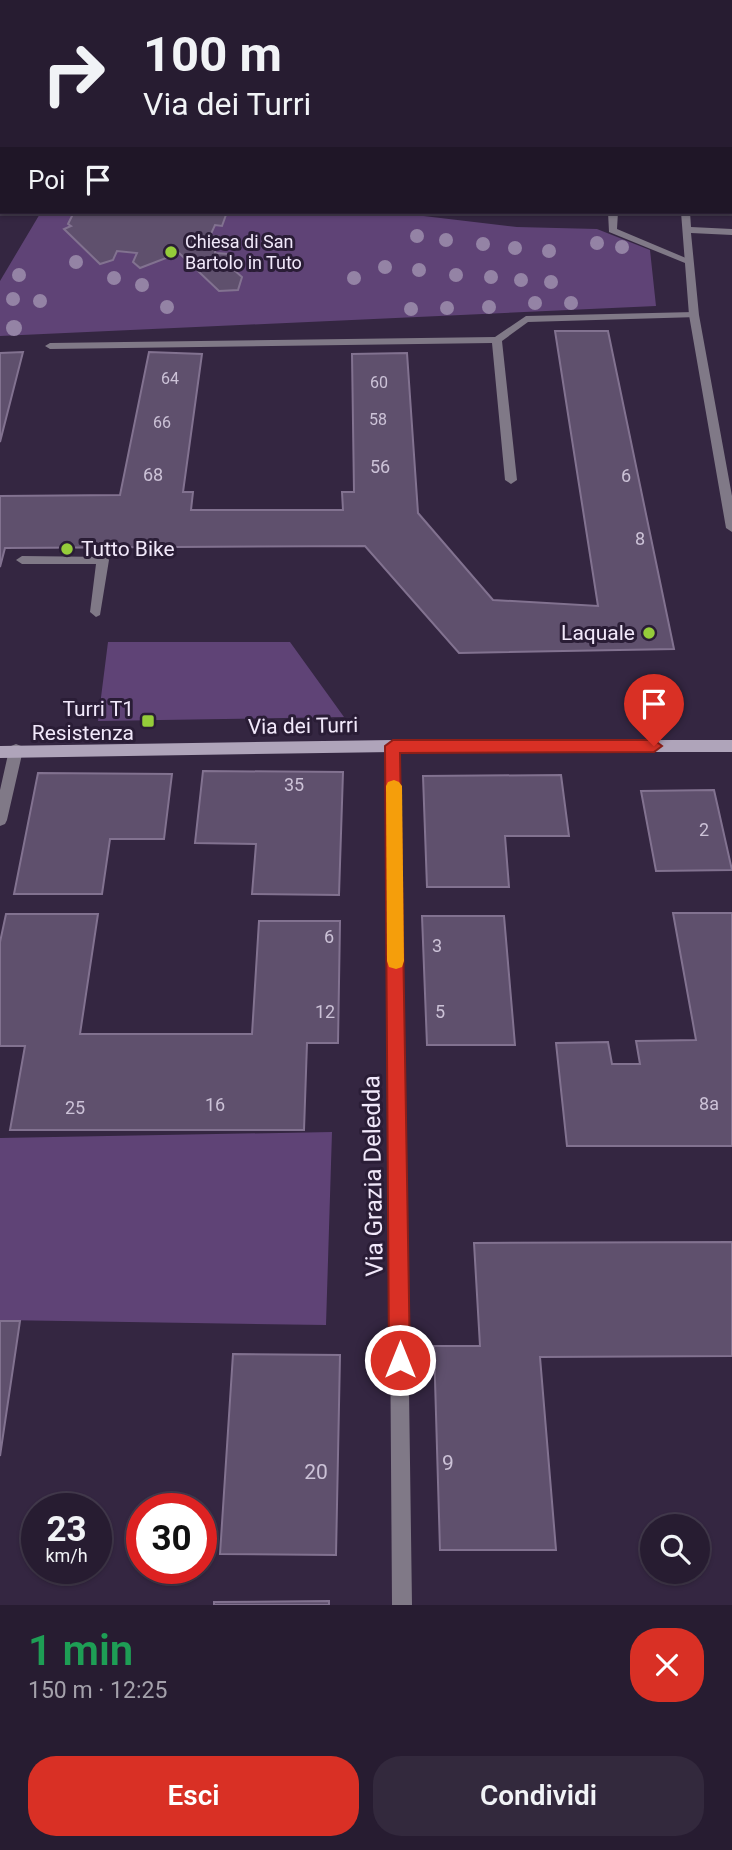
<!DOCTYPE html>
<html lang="it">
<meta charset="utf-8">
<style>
:root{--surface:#271c31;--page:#33293d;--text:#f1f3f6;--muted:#a4a1ab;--line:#433a4d;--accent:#d93025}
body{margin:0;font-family:Roboto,sans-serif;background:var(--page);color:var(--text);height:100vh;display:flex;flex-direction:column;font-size:26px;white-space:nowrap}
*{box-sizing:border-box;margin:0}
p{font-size:23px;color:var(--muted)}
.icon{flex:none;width:38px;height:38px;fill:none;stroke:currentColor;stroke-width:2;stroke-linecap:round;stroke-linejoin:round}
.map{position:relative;height:1605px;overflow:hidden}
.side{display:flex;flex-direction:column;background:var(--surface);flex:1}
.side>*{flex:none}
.guide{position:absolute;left:0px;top:0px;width:733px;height:214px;box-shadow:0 2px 5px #0004,0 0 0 2px var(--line);background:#271c31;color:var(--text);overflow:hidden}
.controls{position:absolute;left:640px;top:1514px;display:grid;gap:14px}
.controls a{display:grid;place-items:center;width:70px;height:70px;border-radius:50%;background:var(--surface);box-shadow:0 2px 5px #0004,0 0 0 2px var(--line);font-size:35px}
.speed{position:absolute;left:21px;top:1493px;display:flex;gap:14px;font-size:35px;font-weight:700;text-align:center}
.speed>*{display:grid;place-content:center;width:91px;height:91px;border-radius:50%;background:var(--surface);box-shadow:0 2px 5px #0004,0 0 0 2px var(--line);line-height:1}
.speed small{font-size:18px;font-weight:400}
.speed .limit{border:10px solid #d22;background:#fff;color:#111}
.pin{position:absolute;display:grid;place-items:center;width:60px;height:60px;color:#fff;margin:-72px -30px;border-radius:50% 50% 50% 0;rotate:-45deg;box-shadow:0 0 7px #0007}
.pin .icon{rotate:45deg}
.me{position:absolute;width:77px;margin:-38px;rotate:0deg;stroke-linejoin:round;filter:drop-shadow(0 0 5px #0008)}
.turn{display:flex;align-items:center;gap:24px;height:147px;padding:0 28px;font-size:32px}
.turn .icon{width:91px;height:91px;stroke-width:2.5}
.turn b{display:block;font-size:49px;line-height:60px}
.then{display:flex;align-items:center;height:66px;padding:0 28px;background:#0003;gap:14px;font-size:26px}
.round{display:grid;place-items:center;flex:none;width:74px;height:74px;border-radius:28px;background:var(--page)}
.summary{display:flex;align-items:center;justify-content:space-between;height:119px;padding:0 28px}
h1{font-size:42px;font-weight:600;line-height:52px;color:#1e9e55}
.primary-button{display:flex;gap:14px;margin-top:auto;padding:14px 28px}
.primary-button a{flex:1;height:80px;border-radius:28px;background:var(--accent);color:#fff;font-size:28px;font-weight:600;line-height:80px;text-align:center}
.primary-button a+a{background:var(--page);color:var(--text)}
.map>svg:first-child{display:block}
</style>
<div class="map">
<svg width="732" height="1605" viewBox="0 0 732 1605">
<rect width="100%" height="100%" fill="#342641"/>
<path fill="#5f4376" d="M41,212H390L517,227L597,229L650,250L656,306L0,336V281Z
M108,642H290L344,717L98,721Z
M332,1132L326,1325L0,1320V1138Z"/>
<path fill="#5f506d" stroke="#827290" stroke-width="2" d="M518,0H637V2H518Z
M74,212H227L222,226L215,225L210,236H218L215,253L229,254L226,263L242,277L238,290L219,291L179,253L140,268L133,262L137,253L117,251L113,260L100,264L64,229L71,226L68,224Z
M555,331H608L674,649L459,653L365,546L5,548L0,567V496L120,495L149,352L202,354L183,492H193L191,510H343L342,492H354L352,354L407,353L418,513L493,600L598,606Z
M23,352L0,442V353Z
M203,771L343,772L339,895L252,894L256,844L195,843Z
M38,773L172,774L164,839H110L102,894H14Z
M561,775L569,836H505L509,887H427L423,776Z
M714,790L732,870L656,871L641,791Z
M673,913H732V1146H567L556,1043L608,1042L612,1064H640L636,1041L696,1040Z
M6,914H98L80,1034H252L259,921H340L338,1043H307L304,1130H10L25,1046H0V942Z
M422,916H504L515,1045H427Z
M732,1242V1356L540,1357L556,1550H440L434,1346H480L474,1243Z
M0,1321H20L0,1456Z
M233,1354L340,1355L336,1555L220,1554Z
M329,1601V1605H214V1602Z"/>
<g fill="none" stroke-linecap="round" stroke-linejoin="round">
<path fill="#807987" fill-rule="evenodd" d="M608,212H618L617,229L693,261L685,263L609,232Z
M694,312L698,313V317L528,322L502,341L517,480L511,484L505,480L492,343L50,349L45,346L50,343L495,337L526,316Z"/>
<path fill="#807987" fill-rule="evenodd" d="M77,0L98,2H79Z
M171,0H181L183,2H173Z
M681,212H690L691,227L732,229V235L691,233L699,315L732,496V532L726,528L689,315Z
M22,556L107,557L109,560L100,615L96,617L90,612L96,564H22L16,560Z
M393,740L398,742L400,746L412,1605H392L386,746L388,742Z
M16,744L21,746L23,750L7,820L5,824L0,826V790L9,750L11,746Z"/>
<path fill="#afa4ba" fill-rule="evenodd" d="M34,0H42L33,2Z
M130,0H138L129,2Z
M0,91H2L0,97Z
M2,158V166L0,167V159Z
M393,740H732V752H393L0,758V746Z"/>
<path stroke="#9a8fa5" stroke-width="2" d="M0,123L2,120
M0,139L2,137"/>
</g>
<g fill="#9483a5">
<circle cx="417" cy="236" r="7"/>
<circle cx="446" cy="240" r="7"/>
<circle cx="597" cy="243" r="7"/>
<circle cx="483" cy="244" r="7"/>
<circle cx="622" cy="247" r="7"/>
<circle cx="515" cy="248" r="7"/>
<circle cx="549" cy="251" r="7"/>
<circle cx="76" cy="262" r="7"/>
<circle cx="385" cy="267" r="7"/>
<circle cx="419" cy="270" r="7"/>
<circle cx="19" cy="275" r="7"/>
<circle cx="456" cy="275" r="7"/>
<circle cx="491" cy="277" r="7"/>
<circle cx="114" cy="278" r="7"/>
<circle cx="354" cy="278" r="7"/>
<circle cx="521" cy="280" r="7"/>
<circle cx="551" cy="282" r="7"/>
<circle cx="142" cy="285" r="7"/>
<circle cx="13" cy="299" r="7"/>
<circle cx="40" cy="301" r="7"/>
<circle cx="535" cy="303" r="7"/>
<circle cx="571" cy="303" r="7"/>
<circle cx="167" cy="307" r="7"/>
<circle cx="489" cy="307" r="7"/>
<circle cx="447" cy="308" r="7"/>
<circle cx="411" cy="309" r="7"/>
<circle cx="14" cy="328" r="8"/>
</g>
<path fill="#d93025" stroke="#8d1f18" stroke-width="2" d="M393,740H654L662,746L654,752L400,753L410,1360L407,1368L400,1371L392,1368L389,1360L385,746Z"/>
<path fill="#f59e0b" d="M394,780L399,782L402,786L404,961L402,967L396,969L389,967L387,961L386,786L388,782Z"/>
<g fill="#95cc3a" stroke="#2a1d36" stroke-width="2.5">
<circle cx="171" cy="252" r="7"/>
<circle cx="67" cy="549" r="7"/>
<circle cx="649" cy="633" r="7"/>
<rect x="141" y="714" width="14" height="14" rx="3.5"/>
</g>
<g text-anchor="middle" stroke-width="6" stroke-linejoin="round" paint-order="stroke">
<g font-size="16" fill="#ccc2d7">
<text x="170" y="384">64</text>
<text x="379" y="388">60</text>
<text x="378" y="425">58</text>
<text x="162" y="428">66</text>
</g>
<g font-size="18" fill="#f1e8fa" stroke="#2a1d36" text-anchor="start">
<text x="185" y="248">Chiesa di San<tspan x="185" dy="21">Bartolo in Tuto</tspan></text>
</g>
<g font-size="18" fill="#ccc2d7">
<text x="380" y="473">56</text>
<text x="153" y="481">68</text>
<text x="626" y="482">6</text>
<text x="640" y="545">8</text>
<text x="294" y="791">35</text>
<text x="704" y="836">2</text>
<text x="329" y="943">6</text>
<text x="437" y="952">3</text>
<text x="325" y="1018">12</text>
<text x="440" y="1018">5</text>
<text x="709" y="1110">8a</text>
<text x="215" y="1111">16</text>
<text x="75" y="1114">25</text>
</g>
<g font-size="21" fill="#f1e8fa" stroke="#2a1d36" text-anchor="end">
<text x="81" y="556" text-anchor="start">Tutto Bike</text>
<text x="635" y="640">Laquale</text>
<text x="134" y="716">Turri T1<tspan x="134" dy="24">Resistenza</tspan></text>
</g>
<g font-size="21" fill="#f1e8fa" stroke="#2a1d36">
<text transform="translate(303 726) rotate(-1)" y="7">Via dei Turri</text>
</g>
<g font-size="21" fill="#ccc2d7">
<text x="448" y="1470">9</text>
<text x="316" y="1479">20</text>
</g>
<g font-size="24" fill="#f1e8fa" stroke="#2a1d36">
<text transform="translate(373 1176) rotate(-91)" y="8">Via Grazia Deledda</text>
</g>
</g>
</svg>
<div class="controls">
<a><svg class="icon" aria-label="search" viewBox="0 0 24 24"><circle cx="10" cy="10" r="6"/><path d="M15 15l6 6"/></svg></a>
</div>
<div class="speed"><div>23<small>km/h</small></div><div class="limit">30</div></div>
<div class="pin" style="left:654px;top:746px;background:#d93025"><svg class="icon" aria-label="arrive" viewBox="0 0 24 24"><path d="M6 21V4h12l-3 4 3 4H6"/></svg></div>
<svg class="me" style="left:400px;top:1360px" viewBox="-20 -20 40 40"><circle r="17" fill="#d93025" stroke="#fff" stroke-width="3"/><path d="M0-11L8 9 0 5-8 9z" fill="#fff"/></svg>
<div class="guide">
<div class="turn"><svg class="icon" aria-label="right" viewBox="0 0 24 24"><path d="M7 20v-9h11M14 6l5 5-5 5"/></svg><div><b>100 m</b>Via dei Turri</div></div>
<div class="then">Poi<svg class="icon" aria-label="arrive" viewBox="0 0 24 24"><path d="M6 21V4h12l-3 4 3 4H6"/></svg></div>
</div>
</div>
<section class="side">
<div class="summary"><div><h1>1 min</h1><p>150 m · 12:25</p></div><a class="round" style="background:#d93025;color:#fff"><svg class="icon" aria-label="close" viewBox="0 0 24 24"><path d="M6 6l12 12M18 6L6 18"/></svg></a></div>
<div class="primary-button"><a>Esci</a><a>Condividi</a></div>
</section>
